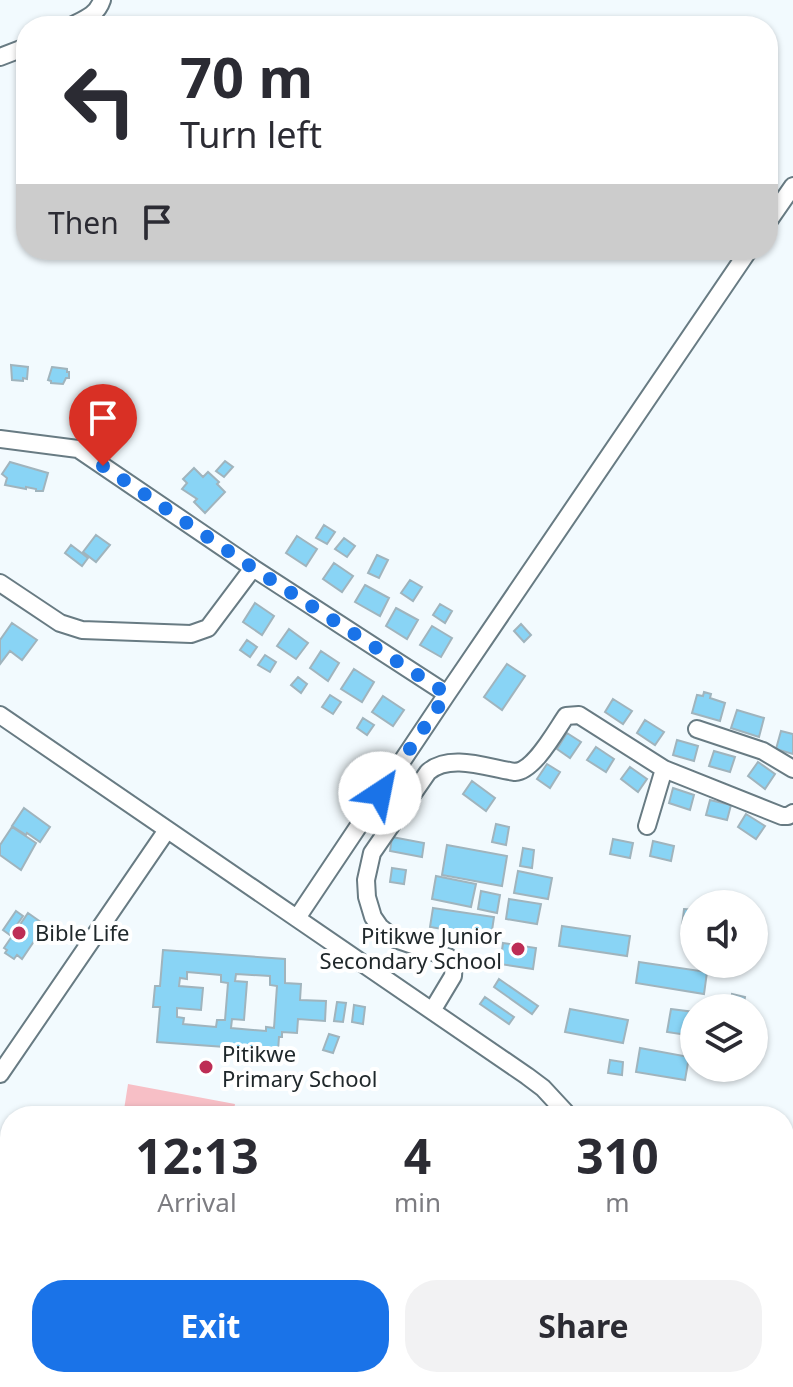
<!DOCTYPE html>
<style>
:root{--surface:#fff;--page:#f2f2f3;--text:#2b2b33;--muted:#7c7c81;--accent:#1a73e8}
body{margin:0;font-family:"Noto Sans",sans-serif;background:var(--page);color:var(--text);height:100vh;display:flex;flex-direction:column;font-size:30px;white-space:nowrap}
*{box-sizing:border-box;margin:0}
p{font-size:26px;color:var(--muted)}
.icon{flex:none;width:44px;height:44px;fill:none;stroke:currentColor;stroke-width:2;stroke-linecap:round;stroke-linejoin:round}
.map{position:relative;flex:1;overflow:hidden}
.panel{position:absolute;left:0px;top:1106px;width:794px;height:282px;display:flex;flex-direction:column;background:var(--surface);border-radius:32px 32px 0 0;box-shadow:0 2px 6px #0004}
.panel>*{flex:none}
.banner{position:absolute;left:16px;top:16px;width:762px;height:244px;border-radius:32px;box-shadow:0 2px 6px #0004;background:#fff;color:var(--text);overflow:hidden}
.fabs{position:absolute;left:680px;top:890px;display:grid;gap:16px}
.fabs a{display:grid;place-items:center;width:88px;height:88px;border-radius:50%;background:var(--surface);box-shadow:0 2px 6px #0004;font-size:40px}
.pin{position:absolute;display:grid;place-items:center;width:68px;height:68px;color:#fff;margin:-82px -34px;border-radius:50% 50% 50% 0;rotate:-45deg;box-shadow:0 0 8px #0007}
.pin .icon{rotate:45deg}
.me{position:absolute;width:88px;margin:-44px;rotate:34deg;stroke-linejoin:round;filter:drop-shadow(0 0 6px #0008)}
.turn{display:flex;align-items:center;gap:28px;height:168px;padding:0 32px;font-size:36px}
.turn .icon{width:104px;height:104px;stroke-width:2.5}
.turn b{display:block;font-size:56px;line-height:68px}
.then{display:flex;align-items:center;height:76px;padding:0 32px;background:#0003;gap:16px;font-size:30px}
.eta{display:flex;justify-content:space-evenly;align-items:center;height:136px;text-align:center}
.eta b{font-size:48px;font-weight:700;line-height:56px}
.button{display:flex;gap:16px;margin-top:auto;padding:16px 32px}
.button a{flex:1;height:92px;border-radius:32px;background:var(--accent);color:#fff;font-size:32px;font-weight:700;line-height:92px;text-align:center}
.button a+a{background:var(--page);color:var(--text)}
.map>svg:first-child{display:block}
</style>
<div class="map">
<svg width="793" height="1387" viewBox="0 0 793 1387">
<rect width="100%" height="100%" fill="#f2fafe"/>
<path fill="#f7bfc6" d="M128,1084L235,1104L233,1116H123Z"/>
<path fill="#89d4f5" stroke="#a0b4bd" stroke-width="2" fill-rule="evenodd" d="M11,365L28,367L27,379L23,378V381L12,380Z
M52,367L67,369V372H69V378H66L63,384L51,383V381L48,380Z
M225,461L233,467L224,477L216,471Z
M10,462L48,473L43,491H36V489L26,487V489L5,485L7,478L2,474Z
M194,468L203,477L208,472L219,482L217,484L225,492L205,513L194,502L197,499L182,489L187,483L183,479Z
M324,525L335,532L327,544L316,538Z
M96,535L110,545L96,562L83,552Z
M297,536L317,549L306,566L286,553Z
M344,538L355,546L347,557L335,549Z
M71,545L88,558L82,566L65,553Z
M377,555L388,560L379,578L368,573Z
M334,563L353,576L342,592L323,579Z
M410,580L422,587L413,601L401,593Z
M365,585L389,598L380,616L355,602Z
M255,603L274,616L262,635L243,622Z
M440,604L452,611L445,623L433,615Z
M396,608L418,620L407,639L386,626Z
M12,623L37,640L22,660L10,651L0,664V640Z
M521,624L531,635L524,642L514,631Z
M432,626L452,638L441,657L420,645Z
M289,629L308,643L296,659L277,646Z
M247,640L257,647L250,657L240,650Z
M321,651L339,663L328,681L310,668Z
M265,655L276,662L270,672L258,665Z
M507,664L525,676L502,710L484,697Z
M354,669L374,682L362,702L341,689Z
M298,677L307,684L301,693L291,685Z
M704,692L711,694L710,698L725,703L720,721L692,713L697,695L703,696Z
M330,695L341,702L333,714L322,707Z
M383,696L404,710L393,726L372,712Z
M613,699L632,711L623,724L605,712Z
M737,710L764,718L759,737L731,728Z
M363,718L374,725L367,735L357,728Z
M645,720L664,732L655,745L637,733Z
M781,731L793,734V754L776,749Z
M567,733L581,742L570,758L557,749Z
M677,740L698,746L694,761L673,755Z
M596,747L614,759L606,772L587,760Z
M714,751L735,757L730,772L709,766Z
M758,762L775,774L765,789L748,776Z
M547,764L560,772L550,788L537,779Z
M630,767L647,779L638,792L621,779Z
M472,781L495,798L486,811L463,794Z
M673,788L694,795L690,810L669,803Z
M710,800L731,805L727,820L706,815Z
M24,808L50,827L40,842L27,833L26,835L12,826Z
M746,814L765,826L756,839L738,827Z
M496,824L509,827L506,845L492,842Z
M12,827L36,843L21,870L0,855V845Z
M392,837L424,843L422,857L390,851Z
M613,839L633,843L630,858L610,854Z
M653,841L674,846L671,861L650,856Z
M447,845L507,856L502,886L442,875Z
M523,848L534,850L532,868L520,866Z
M392,868L406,870L404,884L390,882Z
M518,871L552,878L548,899L514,893Z
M436,876L476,884L471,907L432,899Z
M481,891L500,895L497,913L478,909Z
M509,899L541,904L537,924L506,919Z
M433,908L494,917L491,937L430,927Z
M684,909L694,910V929L682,927Z
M16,911L23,916L10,935L3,930Z
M28,913L45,925L22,959L17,955L14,959L5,953L7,950L4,948Z
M562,926L630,936L627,956L559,946Z
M503,943L536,948L533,969L500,964Z
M163,950L285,959V983L301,984L300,1000L326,1001L325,1021L298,1019L297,1033L282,1032V1037H279L278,1051L157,1042L160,1007H153L155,986H160ZM187,972L221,975V982L228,983L225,1020H217L216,1027L183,1024L184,1018L177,1017V1008L201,1010L203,988L179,986L180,978L187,979ZM236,974L270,976V985L277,986L274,1028L266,1027V1031L231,1028L232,1019L244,1020L247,982L235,981Z
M639,962L707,972L704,994L636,983Z
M499,979L538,1006L532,1014L494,987Z
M732,994L745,997L743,1008H730Z
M485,997L514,1017L509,1024L480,1004Z
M337,1002L346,1003L343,1022L334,1021Z
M354,1005L365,1007L363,1024L352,1022Z
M570,1009L628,1020L623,1043L565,1032Z
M671,1009L694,1012V1036L667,1032Z
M329,1034L339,1037L333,1053L323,1050Z
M640,1048L689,1057L685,1080L636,1072Z
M610,1060L623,1062L622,1075L608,1073Z
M1,1236L10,1237V1260L0,1259Z
M0,1307L10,1308V1333L0,1332Z"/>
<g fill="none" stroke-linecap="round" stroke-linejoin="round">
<g stroke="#687b83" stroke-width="20">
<path id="minor" d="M71,26C85,19 97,15 102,0
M0,57L26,47
M768,222L793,186
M0,439L78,449L253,568L447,694
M0,583L60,623L82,630L191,634L208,628L253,568
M0,715L527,1076L543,1088L569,1116
M697,729L763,751L793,769
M647,826L664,769
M297,918L447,694L749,250
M432,1011L453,976L454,962L448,957L395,939L380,927L373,917L367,897L366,880L372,853L428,772C450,753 488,768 515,772C534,771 555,732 566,716L579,715L664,769L782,816H788L793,813
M0,1074L167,830
M784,1165L793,1152
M0,1288L10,1289
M784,1346L793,1342
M570,1378L572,1387
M660,1378L662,1387
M750,1378L753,1387
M505,1387L512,1378"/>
</g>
<use href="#minor" stroke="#fff" stroke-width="16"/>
</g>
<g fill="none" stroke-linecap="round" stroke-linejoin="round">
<path stroke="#1a73e8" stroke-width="14" stroke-dasharray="0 25.2" d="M103,466L253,568L447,694L380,793"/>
</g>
<g fill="#bd2d55" stroke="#fff" stroke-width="3">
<circle cx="19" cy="933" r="8"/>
<circle cx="518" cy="949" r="8"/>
<circle cx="206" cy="1067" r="8"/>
</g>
<g text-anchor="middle" stroke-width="8" stroke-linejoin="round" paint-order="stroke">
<g font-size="22" fill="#20282b" stroke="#fff" text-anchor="start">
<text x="35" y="941">Bible Life</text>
<text x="502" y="944" text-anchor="end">Pitikwe Junior<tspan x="502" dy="25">Secondary School</tspan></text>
<text x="222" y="1062">Pitikwe<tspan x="222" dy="25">Primary School</tspan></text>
</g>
</g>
</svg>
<div class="fabs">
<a><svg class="icon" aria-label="sound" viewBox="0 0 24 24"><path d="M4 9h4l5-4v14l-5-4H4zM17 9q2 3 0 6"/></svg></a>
<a><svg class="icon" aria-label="layers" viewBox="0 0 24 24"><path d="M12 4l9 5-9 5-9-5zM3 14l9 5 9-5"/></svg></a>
</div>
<div class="pin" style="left:103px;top:466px;background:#d93025"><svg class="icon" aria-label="arrive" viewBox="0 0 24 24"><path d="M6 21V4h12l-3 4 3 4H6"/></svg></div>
<svg class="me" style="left:380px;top:793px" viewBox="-20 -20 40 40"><circle r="19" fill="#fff"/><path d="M0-13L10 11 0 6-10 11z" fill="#1a73e8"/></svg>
<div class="banner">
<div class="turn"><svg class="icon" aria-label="left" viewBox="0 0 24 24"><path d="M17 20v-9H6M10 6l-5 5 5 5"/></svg><div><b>70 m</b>Turn left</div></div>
<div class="then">Then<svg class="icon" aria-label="arrive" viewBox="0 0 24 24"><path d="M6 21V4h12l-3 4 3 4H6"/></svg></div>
</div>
<section class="panel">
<div class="eta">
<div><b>12:13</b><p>Arrival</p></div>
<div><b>4</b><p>min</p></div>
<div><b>310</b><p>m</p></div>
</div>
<div class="button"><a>Exit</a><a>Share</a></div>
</section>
</div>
